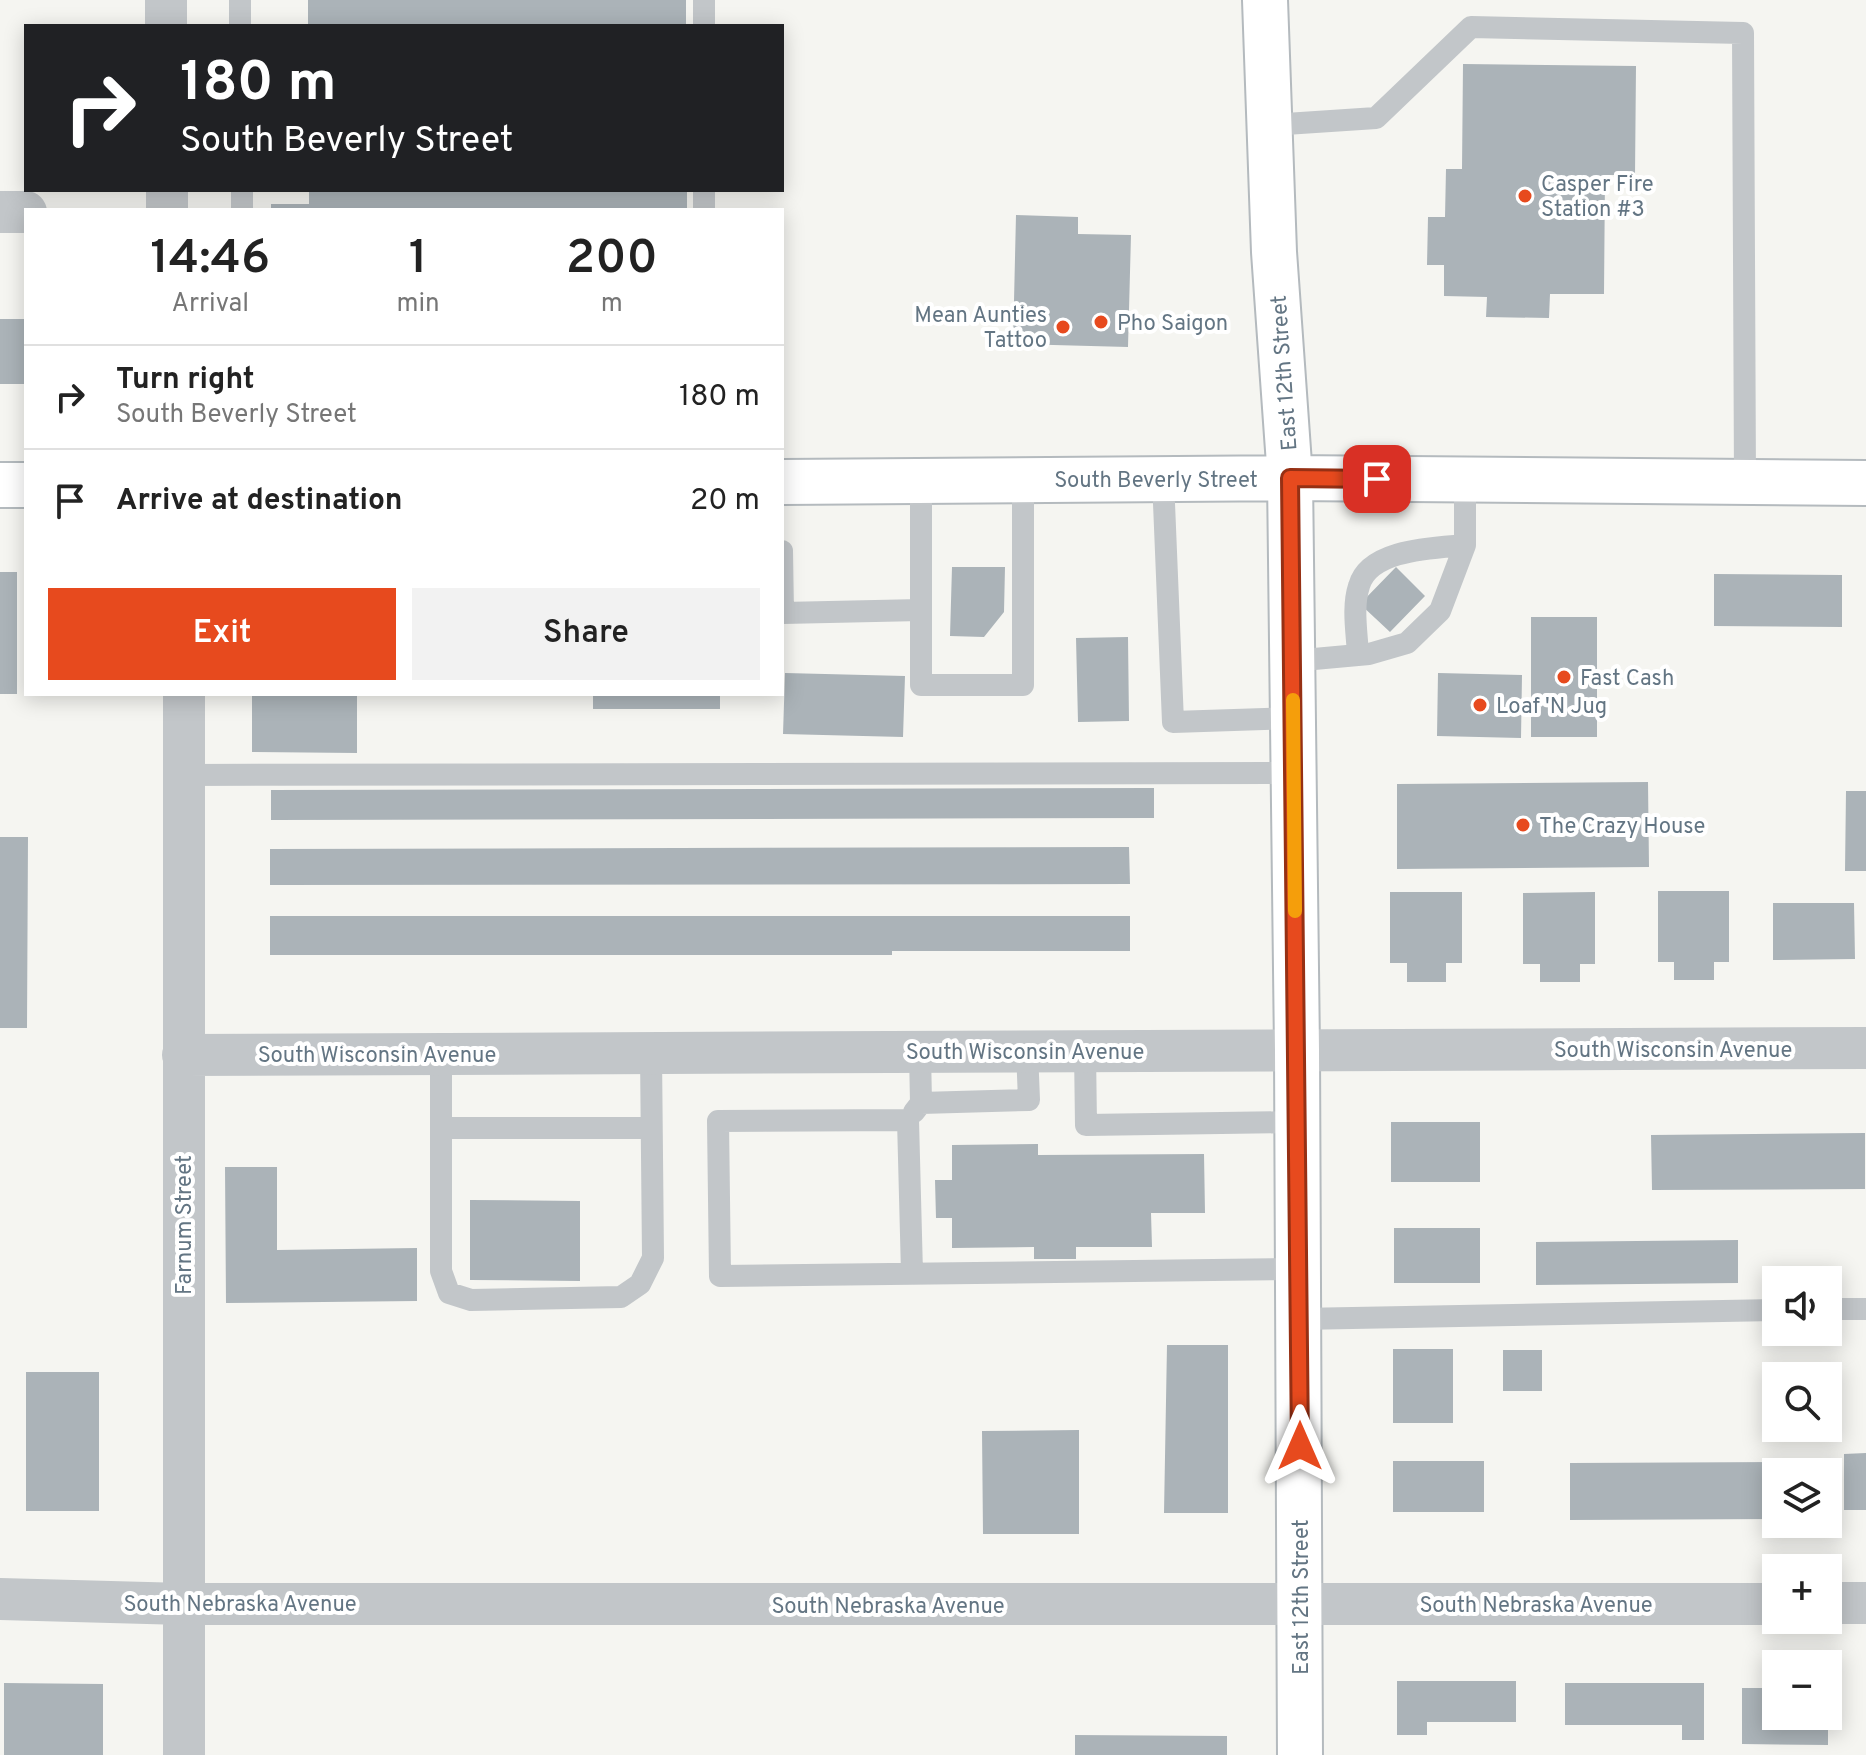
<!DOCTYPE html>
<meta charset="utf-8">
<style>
:root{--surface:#fff;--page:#f2f2f2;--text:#222;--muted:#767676;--line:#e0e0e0;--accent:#e74a1e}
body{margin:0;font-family:Overpass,sans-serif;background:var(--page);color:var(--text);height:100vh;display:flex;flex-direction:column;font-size:30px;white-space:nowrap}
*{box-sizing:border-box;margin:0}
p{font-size:26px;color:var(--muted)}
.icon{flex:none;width:44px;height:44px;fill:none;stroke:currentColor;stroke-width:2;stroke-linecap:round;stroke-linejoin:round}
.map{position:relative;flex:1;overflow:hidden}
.sheet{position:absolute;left:24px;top:208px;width:760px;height:488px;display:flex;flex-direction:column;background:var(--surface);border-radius:0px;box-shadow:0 4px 20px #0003}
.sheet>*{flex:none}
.guide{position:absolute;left:24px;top:24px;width:760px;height:168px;border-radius:0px;box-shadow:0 4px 20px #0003;background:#202124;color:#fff;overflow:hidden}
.tools{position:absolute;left:1762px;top:1266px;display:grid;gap:16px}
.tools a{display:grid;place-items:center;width:80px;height:80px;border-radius:0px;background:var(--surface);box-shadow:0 4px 20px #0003;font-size:40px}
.pin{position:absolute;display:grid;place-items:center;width:68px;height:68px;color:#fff;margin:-34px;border-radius:16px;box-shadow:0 4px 12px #0006}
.me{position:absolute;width:88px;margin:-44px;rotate:0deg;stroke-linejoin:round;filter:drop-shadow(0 0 6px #0008)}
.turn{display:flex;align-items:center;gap:28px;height:168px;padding:0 24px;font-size:36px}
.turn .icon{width:104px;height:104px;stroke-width:2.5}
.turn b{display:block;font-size:56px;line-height:68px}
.eta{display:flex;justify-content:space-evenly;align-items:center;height:136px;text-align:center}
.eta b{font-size:48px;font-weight:600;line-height:56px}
.cta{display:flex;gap:16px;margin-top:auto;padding:16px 24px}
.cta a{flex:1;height:92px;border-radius:0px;background:var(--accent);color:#fff;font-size:32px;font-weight:600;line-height:92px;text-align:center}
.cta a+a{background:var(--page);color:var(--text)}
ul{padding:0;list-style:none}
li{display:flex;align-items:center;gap:24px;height:104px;padding:0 24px;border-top:2px solid var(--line)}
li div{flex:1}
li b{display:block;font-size:30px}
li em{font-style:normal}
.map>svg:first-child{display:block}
</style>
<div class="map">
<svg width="1866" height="1755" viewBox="0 0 1866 1755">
<rect width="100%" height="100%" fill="#f5f5f1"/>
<path fill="#abb3b8" d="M308,0H686V26H308Z
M1463,64L1636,66L1635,175H1605L1604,294H1550L1549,318L1486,317L1487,297L1444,296V265H1427L1428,217H1445L1446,169H1462Z
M309,190H687V210H271V204H309Z
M1016,215L1078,217V234L1131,235L1128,347L1013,344Z
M0,319H26V384H0Z
M952,567H1005L1004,612L984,637L950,636Z
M1396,567L1425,596L1390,632L1360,604Z
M0,572H17V694H0Z
M1714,574L1842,575V627L1714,626Z
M1531,617H1597V737H1531Z
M1128,637L1129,721L1078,722L1076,638Z
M785,673L905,676L903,737L783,734Z
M1438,673L1522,675L1521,738L1437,736Z
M252,694H357V753L252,752Z
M593,694H720V709H593Z
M1648,782L1649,867L1397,869V784Z
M1154,788V818L271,820V790Z
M1846,791H1866V871H1845Z
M0,837H28L27,1028H0Z
M1129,847L1130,884L270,885V849Z
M1658,891H1729V962H1714V980H1674V962H1658Z
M1390,892H1462V963H1446V982H1407V963H1390Z
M1595,892V964H1580V982H1540V964H1523V893Z
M1773,903H1854L1855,959L1773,960Z
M270,916H1130V951H892V955H270Z
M1391,1122H1480V1182H1391Z
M1865,1133V1189L1652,1190L1651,1135Z
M1038,1144V1155L1204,1154L1205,1213H1151L1152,1247H1076V1259H1034V1247L952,1248V1218H936L935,1180H952V1145Z
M225,1167H277V1250L417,1248V1301L226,1303Z
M470,1200L580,1201V1281L470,1280Z
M1394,1228H1480V1283H1394Z
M1738,1240V1283L1536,1285V1242Z
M1167,1345H1228V1513H1164Z
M1393,1349H1453V1423H1393Z
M1503,1350H1542V1391H1503Z
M26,1372H99V1511H26Z
M1079,1430V1534H983L982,1431Z
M1866,1453V1510H1844V1454Z
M1393,1461H1484V1512H1393Z
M1809,1462V1472H1776V1519L1570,1520V1463Z
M1397,1681H1516V1722H1427V1735H1397Z
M4,1683L103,1684V1755H4Z
M1565,1683H1704V1740H1682V1725H1565Z
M1742,1688H1776V1716H1828V1745L1742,1744Z
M1075,1735L1227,1736V1755H1075Z"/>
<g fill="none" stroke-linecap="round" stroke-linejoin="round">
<g stroke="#b4babe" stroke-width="48">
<path id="secondary" d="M1265,0L1274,252L1290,478L1297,1050L1300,1755
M782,482L1290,478L1866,483
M0,485H26"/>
</g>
<path stroke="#c2c6c9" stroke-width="22" d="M240,0V26
M704,0V26
M1270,125L1376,118L1471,27L1743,33L1745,482
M242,190V210
M704,190V210
M1163,479L1173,722L1293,718
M921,481V685H1023V480
M782,551L783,613L921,610
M1358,655C1357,633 1352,607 1359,586C1369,549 1434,548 1465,545
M1292,661L1369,654L1407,643L1440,611L1465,545V479
M184,775L1293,773
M1085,1051L1086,1125L1297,1122
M441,1054V1271L449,1293L471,1300L621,1297L640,1284L653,1258L651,1053
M921,1103L1029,1100L1027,1051
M914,1112L921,1103L920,1052
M441,1128H651
M912,1273L908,1120L718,1121L720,1276L1298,1269
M1828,1309H1866
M1299,1319L1776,1310"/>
<path stroke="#c2c6c9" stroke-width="42" d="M166,0V26
M167,190V210
M0,212H26
M183,1055L1866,1048
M0,1599L184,1604H1776
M1828,1603H1866
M184,1755V694"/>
<use href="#secondary" stroke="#fff" stroke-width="44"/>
</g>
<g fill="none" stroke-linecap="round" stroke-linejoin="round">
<g stroke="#963014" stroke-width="20">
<path id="route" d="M1300,1446L1290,478L1377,479"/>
</g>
<use href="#route" stroke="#e74a1e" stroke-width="14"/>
<path stroke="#f59e0b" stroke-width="14" d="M1293,700L1295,911"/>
</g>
<g fill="#e74a1e" stroke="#fff" stroke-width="3">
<circle cx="1525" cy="196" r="8"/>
<circle cx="1101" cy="322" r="8"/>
<circle cx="1063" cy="327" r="8"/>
<circle cx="1564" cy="677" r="8"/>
<circle cx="1480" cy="705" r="8"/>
<circle cx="1523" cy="825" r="8"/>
</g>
<g text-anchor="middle" stroke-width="8" stroke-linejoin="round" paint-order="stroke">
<g font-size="22" fill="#637583" stroke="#fff" text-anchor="start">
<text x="1541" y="191">Casper Fire<tspan x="1541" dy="25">Station #3</tspan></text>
<text x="1047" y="322" text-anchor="end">Mean Aunties<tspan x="1047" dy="25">Tattoo</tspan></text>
<text x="1117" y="330">Pho Saigon</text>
<text x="1580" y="685">Fast Cash</text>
<text x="1496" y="713">Loaf 'N Jug</text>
<text x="1539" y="833">The Crazy House</text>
</g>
<g font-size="22" fill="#637583" stroke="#fff">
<text transform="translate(1283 373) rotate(-94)" y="8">East 12th Street</text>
<text x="1156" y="487">South Beverly Street</text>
<text x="1673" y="1057">South Wisconsin Avenue</text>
<text x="1025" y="1059">South Wisconsin Avenue</text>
<text x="377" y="1062">South Wisconsin Avenue</text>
<text transform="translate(183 1225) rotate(-90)" y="8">Farnum Street</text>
<text transform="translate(1300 1597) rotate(-90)" y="8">East 12th Street</text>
<text x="240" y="1611">South Nebraska Avenue</text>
<text x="1536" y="1612">South Nebraska Avenue</text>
<text x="888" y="1613">South Nebraska Avenue</text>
</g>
</g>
</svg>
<div class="tools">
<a><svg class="icon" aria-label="sound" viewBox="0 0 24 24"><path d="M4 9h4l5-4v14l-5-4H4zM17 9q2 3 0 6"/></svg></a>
<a><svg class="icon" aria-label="search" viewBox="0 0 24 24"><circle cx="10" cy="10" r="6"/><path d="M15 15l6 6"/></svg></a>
<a><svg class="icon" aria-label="layers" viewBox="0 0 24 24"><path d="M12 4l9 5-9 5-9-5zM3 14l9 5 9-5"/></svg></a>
<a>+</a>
<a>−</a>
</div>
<div class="pin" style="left:1377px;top:479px;background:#d93025"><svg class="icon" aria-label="arrive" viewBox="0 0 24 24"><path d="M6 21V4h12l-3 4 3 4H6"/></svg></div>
<svg class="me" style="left:1300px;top:1446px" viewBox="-20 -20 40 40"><path d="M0-17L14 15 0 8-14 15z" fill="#e74a1e" stroke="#fff" stroke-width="4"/></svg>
<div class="guide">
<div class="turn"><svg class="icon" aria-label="right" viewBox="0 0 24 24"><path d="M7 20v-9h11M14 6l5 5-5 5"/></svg><div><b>180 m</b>South Beverly Street</div></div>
</div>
<section class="sheet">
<div class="eta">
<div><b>14:46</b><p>Arrival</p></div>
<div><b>1</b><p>min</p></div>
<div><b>200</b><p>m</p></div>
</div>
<ul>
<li><svg class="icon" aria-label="right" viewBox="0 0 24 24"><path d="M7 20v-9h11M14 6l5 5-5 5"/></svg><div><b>Turn right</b><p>South Beverly Street</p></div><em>180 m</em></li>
<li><svg class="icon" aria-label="arrive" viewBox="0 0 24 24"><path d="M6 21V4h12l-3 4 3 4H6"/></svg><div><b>Arrive at destination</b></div><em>20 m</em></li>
</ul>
<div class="cta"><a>Exit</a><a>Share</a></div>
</section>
</div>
